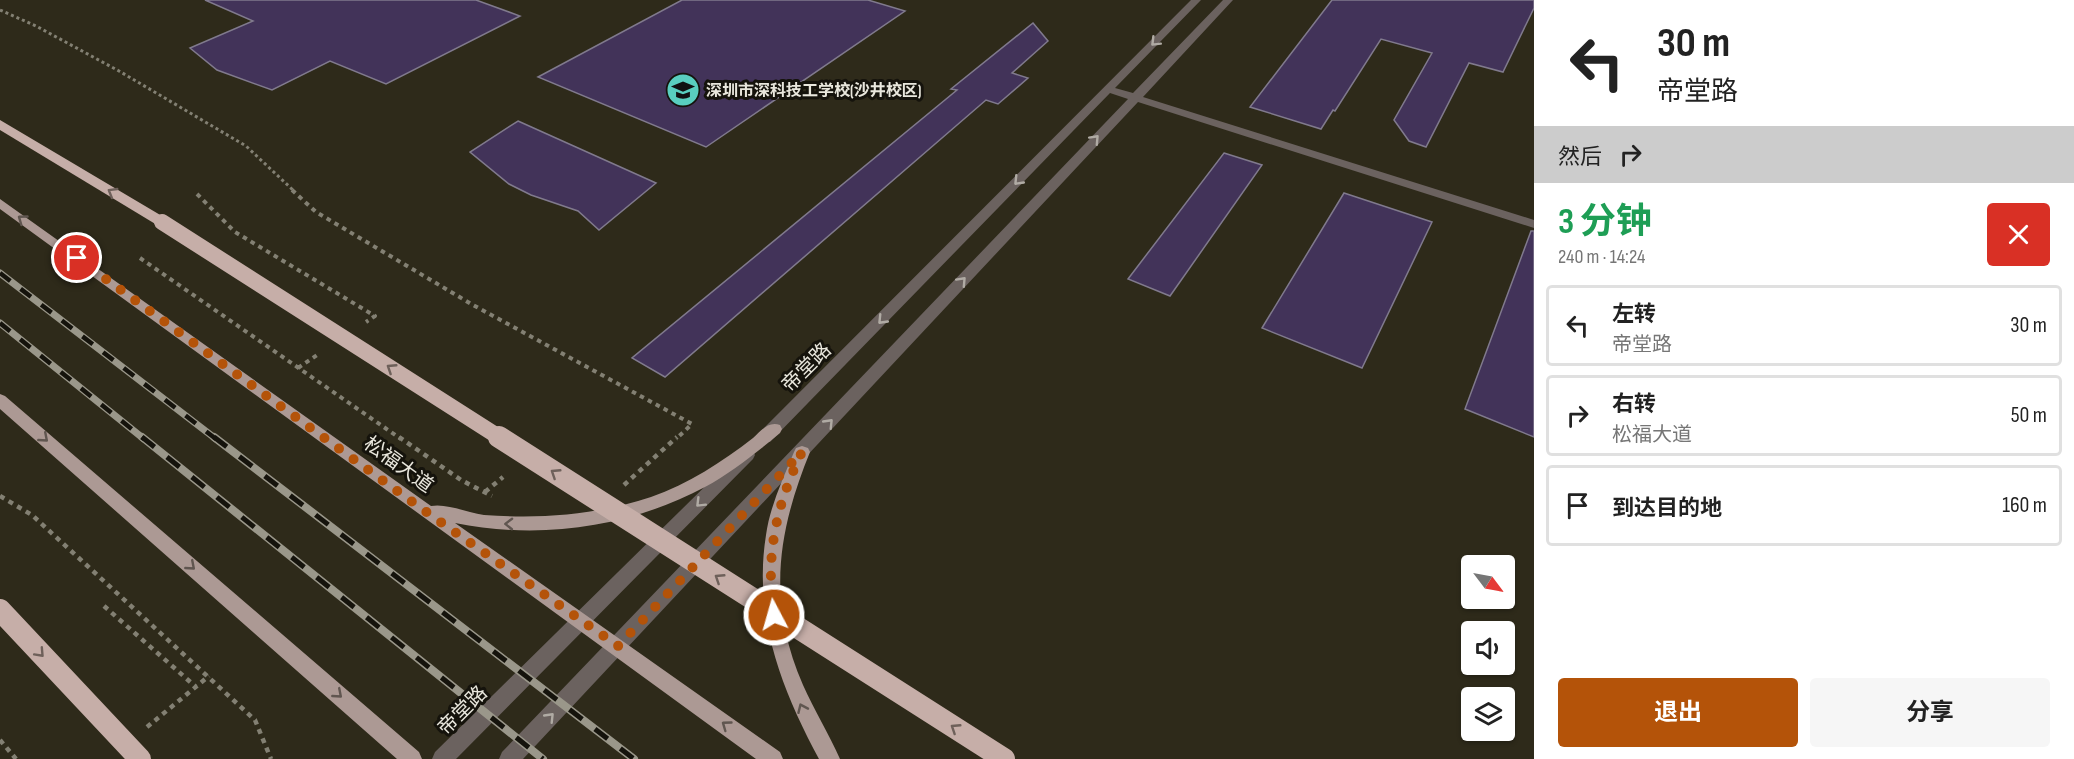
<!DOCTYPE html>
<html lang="zh">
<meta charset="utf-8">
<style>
:root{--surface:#fff;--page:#f6f6f6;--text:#222;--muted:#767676;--line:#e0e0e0;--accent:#b45309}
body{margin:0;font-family:"Sofia Sans Condensed","Noto Sans SC",sans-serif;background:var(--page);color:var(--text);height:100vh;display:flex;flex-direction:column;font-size:22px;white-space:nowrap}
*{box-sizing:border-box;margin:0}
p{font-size:20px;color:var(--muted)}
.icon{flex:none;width:33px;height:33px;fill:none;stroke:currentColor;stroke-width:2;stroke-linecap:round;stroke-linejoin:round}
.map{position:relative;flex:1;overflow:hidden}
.details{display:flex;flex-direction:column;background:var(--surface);width:540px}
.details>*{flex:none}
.guide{background:#fff;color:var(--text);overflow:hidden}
.needle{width:39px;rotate:122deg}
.buttons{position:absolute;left:1461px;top:555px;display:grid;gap:12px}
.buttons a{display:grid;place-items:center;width:54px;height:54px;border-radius:6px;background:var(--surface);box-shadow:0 2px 4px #0004;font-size:30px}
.pin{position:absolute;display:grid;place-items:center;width:51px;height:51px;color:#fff;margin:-26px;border:3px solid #fff;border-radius:50%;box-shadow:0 2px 6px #0007}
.me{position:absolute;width:66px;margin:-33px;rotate:354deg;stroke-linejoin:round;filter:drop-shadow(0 0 4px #0008)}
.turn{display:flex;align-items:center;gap:21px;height:126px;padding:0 24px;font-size:27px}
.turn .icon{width:78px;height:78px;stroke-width:2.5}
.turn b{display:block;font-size:42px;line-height:51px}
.then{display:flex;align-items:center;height:57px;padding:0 24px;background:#0003;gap:12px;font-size:22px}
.round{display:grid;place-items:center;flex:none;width:63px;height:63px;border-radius:6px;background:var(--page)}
.head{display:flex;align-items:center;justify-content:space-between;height:102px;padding:0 24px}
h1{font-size:36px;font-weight:700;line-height:45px;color:#1e9e55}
.button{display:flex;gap:12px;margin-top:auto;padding:12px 24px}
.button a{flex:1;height:69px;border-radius:6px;background:var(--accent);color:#fff;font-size:24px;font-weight:700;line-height:69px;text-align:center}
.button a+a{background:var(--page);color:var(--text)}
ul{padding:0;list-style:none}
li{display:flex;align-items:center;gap:18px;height:81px;margin:0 12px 9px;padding:0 12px;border:3px solid var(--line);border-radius:6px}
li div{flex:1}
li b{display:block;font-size:22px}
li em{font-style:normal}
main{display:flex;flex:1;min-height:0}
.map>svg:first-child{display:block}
</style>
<main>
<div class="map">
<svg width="1534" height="759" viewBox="0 0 1534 759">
<rect width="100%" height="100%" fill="#2e2a1a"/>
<path fill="#423359" stroke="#807a8d" stroke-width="1.5" d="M205,0H476L520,16L386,84L330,61L272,90L217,70L190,48L253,21Z
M682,0H868L905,11L706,147L538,77Z
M1332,0H1534V8L1503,72L1469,63L1426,147L1409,141L1394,120L1432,53L1381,39L1335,111L1333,110L1321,129L1250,107Z
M1033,23L1048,41L1012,73L1028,78L998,104L986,100L665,377L632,358L957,90L951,89Z
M518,121L656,183L599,230L578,211L531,195L509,184L470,152Z
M1224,153L1262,165L1170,296L1128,279Z
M1344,193L1432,222L1362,368L1262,328Z
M1531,231H1534V437L1465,409Z"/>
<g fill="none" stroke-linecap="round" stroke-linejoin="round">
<path stroke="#838073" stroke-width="3" stroke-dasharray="3 3" stroke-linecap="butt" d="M0,10L36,26L119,71L246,146L294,191"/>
<path stroke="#838073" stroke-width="4" stroke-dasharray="4.5 4.5" stroke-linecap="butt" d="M292,190L316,212L473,305L692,424L676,439
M197,194L235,232L375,316L366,322
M140,258L401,439
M298,368L320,353"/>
<path stroke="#838073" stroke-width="4.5" stroke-dasharray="5 5" stroke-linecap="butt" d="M399,437L461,480L492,496
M624,485L677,437
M485,492L503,477
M0,496L32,515L255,720L271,759
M104,606L196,687
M147,727L209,676
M0,740L16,759"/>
<path fill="#6b625f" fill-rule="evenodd" d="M1191,0H1201L1115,88L1133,93L1223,0H1233L1143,97L1534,220V228L1138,102L523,759H499L502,752L1128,99L1110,93L770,442H758L756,438L758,434Z
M747,449L753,451L755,455L753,459L456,759H432L435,752L741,451Z"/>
<path fill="#ac9994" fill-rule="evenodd" d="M0,199L431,506C447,503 468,513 484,515C542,519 596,515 651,497C688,484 722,462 753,438C761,431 768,421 780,425L782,429L780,433C756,453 732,472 705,487C628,528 539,540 455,523L780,752L783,759H756L0,209Z
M0,394L5,396L419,752L422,759H397L0,409Z
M802,446L808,448L810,452C777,533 767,602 803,685C814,710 829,734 840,759H819C781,688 753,616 766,535C770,506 783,479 794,452L796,448Z"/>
<path fill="#c6aea8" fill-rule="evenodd" d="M0,120L167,219L170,222L162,227L157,225L0,130Z"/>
<g stroke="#9a978a" stroke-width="7">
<path id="rail-far1" d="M0,273L216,439
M0,323L144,439"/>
</g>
<g stroke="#9a978a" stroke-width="8">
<path id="rail" d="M142,437L543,759
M214,437L634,759"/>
</g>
<use href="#rail-far1" stroke="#15130c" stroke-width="4.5" stroke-dasharray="13" stroke-linecap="butt"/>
<use href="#rail" stroke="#15130c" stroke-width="5" stroke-dasharray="16" stroke-linecap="butt"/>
<path stroke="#c6aea8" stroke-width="16" d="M162,222L502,439"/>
<path stroke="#c6aea8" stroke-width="22" d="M499,437L1004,759
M0,610L140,759"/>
</g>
<defs><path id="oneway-chevron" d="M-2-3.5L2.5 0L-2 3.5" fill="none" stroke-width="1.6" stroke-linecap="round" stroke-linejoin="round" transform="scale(1.5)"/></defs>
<g stroke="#b0aba4">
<use href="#oneway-chevron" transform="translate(1155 42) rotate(135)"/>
<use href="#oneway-chevron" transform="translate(1095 139) rotate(-47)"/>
<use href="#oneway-chevron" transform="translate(1018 181) rotate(134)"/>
<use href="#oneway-chevron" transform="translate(962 281) rotate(-47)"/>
<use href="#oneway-chevron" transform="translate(882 320) rotate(134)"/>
<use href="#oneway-chevron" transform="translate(829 423) rotate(-46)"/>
<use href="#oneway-chevron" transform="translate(700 503) rotate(135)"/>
<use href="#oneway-chevron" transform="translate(550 717) rotate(-46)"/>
</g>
<g stroke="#6e605a">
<use href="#oneway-chevron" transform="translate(112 192) rotate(-149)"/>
<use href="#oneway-chevron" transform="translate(391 368) rotate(-147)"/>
<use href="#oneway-chevron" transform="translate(555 473) rotate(-147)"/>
<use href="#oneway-chevron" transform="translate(719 578) rotate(-147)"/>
<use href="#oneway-chevron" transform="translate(40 653) rotate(47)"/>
<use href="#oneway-chevron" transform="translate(955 728) rotate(-147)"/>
</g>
<g stroke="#605650">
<use href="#oneway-chevron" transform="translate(22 219) rotate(-144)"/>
<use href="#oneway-chevron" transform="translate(44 438) rotate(41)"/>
<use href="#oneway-chevron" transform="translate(509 524) rotate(-179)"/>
<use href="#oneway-chevron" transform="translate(191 566) rotate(41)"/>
<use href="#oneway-chevron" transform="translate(338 694) rotate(41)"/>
<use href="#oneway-chevron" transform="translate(802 708) rotate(-114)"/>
<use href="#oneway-chevron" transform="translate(726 725) rotate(-144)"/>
</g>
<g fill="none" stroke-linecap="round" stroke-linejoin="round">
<path stroke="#b45309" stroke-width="10" stroke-dasharray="0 18" d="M77,258L422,509L618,646L802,452C776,505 765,557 774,615"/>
</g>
<defs>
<g id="school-disc" transform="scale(1.725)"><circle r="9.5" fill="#59cebf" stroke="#15130c"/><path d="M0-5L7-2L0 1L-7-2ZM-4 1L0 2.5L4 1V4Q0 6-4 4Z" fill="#111"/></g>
</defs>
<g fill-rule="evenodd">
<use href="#school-disc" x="683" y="90"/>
</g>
<g text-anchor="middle" stroke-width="6" stroke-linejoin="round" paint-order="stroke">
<g font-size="16" font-weight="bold" fill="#e9e7dd" stroke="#15130c" text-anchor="start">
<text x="706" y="96">深圳市深科技工学校(沙井校区)</text>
</g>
<g font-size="20" fill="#e9e7dd" stroke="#15130c">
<text transform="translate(806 367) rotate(-45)" y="7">帝堂路</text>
<text transform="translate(399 464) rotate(36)" y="7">松福大道</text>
<text transform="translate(462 710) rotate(-45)" y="7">帝堂路</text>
</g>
</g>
</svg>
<div class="buttons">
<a><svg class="needle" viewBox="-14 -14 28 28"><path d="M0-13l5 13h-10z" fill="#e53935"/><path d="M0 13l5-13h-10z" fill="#767676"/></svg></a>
<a><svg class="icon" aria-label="sound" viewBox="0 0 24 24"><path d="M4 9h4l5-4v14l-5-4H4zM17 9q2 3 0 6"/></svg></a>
<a><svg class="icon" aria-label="layers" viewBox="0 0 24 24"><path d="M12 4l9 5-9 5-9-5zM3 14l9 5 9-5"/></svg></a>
</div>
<div class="pin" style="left:77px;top:258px;background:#d93025"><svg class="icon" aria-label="arrive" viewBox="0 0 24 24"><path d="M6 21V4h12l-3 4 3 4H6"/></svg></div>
<svg class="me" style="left:774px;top:615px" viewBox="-20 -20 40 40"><circle r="17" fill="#b45309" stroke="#fff" stroke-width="3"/><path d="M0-11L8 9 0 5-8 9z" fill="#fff"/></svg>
</div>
<section class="details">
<div class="guide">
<div class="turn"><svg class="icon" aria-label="left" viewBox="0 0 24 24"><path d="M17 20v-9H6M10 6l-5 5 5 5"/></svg><div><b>30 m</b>帝堂路</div></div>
<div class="then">然后<svg class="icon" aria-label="right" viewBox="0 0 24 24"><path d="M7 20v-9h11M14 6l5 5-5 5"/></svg></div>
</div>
<div class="head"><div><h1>3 分钟</h1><p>240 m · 14:24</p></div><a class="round" style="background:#d93025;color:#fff"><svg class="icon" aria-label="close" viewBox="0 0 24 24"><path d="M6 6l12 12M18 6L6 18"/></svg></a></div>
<ul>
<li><svg class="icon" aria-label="left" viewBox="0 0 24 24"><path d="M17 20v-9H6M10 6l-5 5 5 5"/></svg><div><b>左转</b><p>帝堂路</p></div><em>30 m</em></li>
<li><svg class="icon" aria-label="right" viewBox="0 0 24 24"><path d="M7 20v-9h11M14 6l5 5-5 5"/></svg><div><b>右转</b><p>松福大道</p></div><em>50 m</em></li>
<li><svg class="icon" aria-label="arrive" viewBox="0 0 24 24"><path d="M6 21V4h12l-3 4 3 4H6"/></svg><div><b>到达目的地</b></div><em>160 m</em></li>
</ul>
<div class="button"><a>退出</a><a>分享</a></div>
</section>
</main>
